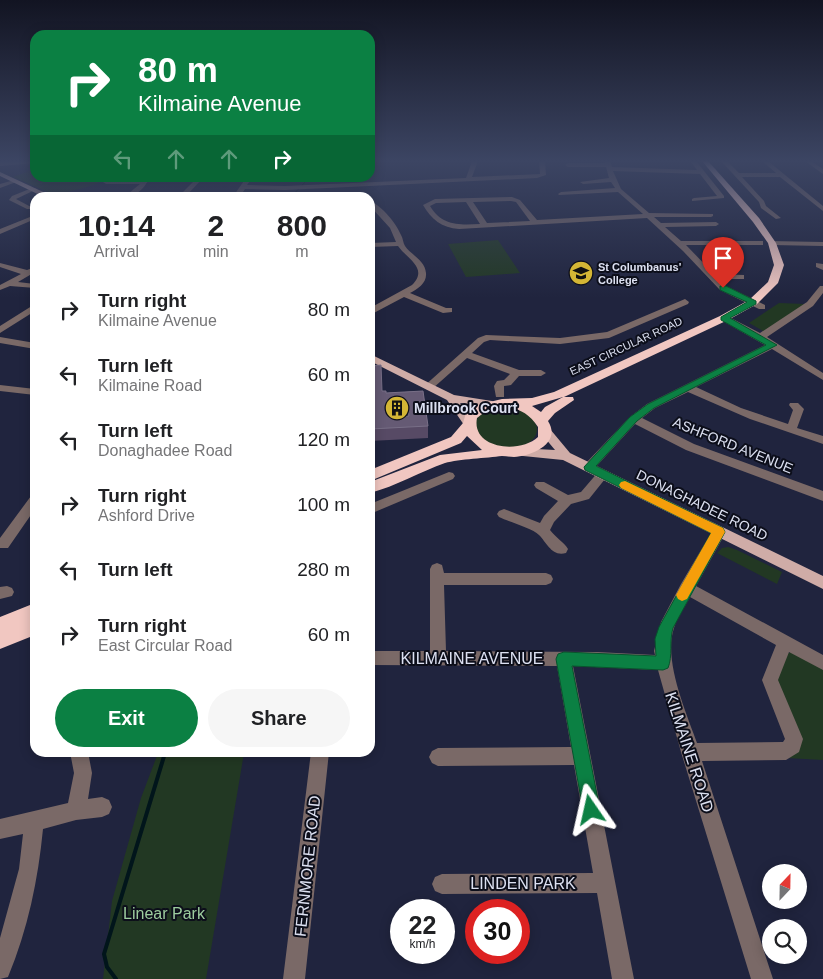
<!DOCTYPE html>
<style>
:root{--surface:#fff;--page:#f6f6f6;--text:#202124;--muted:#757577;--accent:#0b8043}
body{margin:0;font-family:Helvetica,sans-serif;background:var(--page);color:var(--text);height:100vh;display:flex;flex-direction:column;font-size:19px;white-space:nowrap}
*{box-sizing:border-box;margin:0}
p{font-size:16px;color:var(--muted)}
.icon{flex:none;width:28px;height:28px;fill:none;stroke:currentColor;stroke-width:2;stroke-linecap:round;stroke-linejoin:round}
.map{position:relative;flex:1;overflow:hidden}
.drawer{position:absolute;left:30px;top:192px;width:345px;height:565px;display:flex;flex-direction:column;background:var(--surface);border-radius:15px;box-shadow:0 2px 12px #0003}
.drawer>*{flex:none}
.banner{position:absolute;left:30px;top:30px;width:345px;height:152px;border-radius:15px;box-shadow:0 2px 12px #0003;background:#0b8043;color:#fff;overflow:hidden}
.needle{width:32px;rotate:22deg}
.fabs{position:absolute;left:762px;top:864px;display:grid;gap:10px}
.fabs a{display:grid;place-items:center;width:45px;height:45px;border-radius:50%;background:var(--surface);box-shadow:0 2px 12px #0003;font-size:25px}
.speed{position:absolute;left:390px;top:899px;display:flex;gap:10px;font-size:25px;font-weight:700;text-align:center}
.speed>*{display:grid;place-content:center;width:65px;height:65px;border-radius:50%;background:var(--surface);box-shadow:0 2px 12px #0003;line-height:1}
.speed small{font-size:12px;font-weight:400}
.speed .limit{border:8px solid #d22;background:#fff;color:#111}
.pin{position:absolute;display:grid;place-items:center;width:42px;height:42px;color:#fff;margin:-51px -21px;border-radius:50% 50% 50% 0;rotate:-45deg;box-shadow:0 0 5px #0007}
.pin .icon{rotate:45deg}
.me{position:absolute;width:55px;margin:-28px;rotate:349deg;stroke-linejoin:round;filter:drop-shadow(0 0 4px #0008)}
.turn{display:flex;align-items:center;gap:18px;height:105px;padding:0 25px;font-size:22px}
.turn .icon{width:65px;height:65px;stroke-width:2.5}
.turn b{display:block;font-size:35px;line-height:42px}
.lanes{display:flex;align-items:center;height:48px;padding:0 25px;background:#0003;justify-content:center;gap:25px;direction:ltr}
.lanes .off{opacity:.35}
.eta{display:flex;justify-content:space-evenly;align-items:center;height:85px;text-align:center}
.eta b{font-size:30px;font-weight:600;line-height:35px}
.cta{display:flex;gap:10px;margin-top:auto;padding:10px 25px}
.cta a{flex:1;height:58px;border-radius:30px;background:var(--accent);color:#fff;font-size:20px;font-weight:600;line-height:58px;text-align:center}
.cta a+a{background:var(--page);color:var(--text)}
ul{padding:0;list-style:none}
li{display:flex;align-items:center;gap:15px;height:65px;padding:0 25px}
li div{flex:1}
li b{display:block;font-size:19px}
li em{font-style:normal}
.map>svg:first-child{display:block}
</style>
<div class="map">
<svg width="823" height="979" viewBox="0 0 823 979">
<rect width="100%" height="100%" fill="#20243e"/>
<path fill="#223823" d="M35,169V178H107C92,188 72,190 55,195L13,177Z
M498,240L520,273L466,277L448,244Z
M779,303L805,304L765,332L749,323Z
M496,408C511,406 531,410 537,427C539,453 491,452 479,435C477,432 476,427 475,423C478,413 487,411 496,408Z
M728,547L737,550L782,572L777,584L717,553L722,548Z
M792,652L823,666V760L787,758L798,750L777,680L788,653Z
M158,753H244L206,979H103L112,901L141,798Z"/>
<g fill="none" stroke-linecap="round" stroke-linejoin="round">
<path stroke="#01151b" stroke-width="1" d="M290,198L309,178"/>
<path stroke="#01151b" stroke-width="2" d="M370,269L374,275L370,280"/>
<path stroke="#01151b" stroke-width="3" d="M164,755L165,752"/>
<path stroke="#01151b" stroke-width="4" d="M116,979L107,967L104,954L165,753"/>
<path fill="#7a6967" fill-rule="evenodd" d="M35,161V163L0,166V162Z
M472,161H478L472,177L540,174L539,161H545L546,175L537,178L285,190L245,189L239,198H232L246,178H252L247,185L285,186L466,178Z
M604,161H610L612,167L697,170L690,161H696L724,196V198L692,201V199L694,198L717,196L700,174L613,171L621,189L649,213L713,214V216L711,217H654L661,223L716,222L719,224L716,226L665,227L681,241H763V245H686L714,274L744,275V279H719L726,286L765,305V309H759L720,290L683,251L647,218L459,229C442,228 431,219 423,205L435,199L512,197L520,200L537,220L643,214L618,192L559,195L558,194L561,192L615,188L611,182L583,184L580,182L609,178L606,167H568L565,165L568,163H605ZM511,201L516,202L530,221L487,223L473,202ZM466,202L480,224C459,225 442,226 430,206L436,203Z
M721,161H727L739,173H776L762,161H768L823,206V211L780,177H742L764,201L766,206L781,218L776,219L761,208L759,202Z
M805,161H811L823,169V174Z
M144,178L149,179C144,189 134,198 123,198L140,184H106L103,182L106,180H142Z
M197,178H203L184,198H177Z
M14,180L19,181L0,188V184Z
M32,188L37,189L16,199L31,207V209H27L9,200L12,196Z
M370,201C382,206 396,223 401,235C403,238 403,243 405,246C411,255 425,260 426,273C427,283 418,289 410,293L446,308H452V312L443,313L404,297L370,315V308L412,285C429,268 407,259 398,246L370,247V243L396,242L390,228L370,206Z
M35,215V219L0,234V229Z
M769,241L823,242V246L772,245H769Z
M0,263L27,270L35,267V272L18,282L35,284V288L10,286L0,290V285L21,274L0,267Z
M816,263L823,264V270L816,267Z
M820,286H823V293L813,306L767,337L823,373V380L772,349L696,387L741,408L788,424L793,410L789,405L790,403H798L804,409L797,428L823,436V444L750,419L688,392L655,408L642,418L694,444L823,491V501L686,450L635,424L593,470H585L583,467L585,464L630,417L647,404L765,345L721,320V316H727L760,333L807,302Z
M685,299L689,302L688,304L609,338L560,344L490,340L484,342L472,353L519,370H541L546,373L541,376H519L511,385L504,386V397H496L494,386L497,381L504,380L510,374L467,358L432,389L428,390L423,387L478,338L486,335L560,338L607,332Z
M35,304V311L0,333V326Z
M0,337L35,343V349L0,343Z
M0,385L35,389V395L0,391Z
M603,470L609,474L589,499L571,504L554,522L550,530C555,537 565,543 568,549L566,553C552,557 547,543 539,535C532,528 509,522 499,517L497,514L499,511L504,509L540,523L544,516L558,501L536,488L534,485L536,482H544L568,495L581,492L599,471Z
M449,472L453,473L455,476L453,479L370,514V504Z
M35,494V509L8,548H0V538L31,496Z
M719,527L724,528L726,532L696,586L823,655V670L789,652L778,680L803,739L799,752L786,760L702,761L773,979H751L681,752L658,670L573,666L634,979H612L597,893L442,894L435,891L432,884L435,877L442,874L593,873L574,765L438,766L432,763L429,757L432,751L438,748L571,747L557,666L370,665V651H430V569L432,565L437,563L442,565L444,573H546L551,575L553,579L551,583L546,585H444L446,651L597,652L655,655L654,651L661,622L681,584L714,528ZM690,597L776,645L762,680L785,739L783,742L697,743C686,712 663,660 674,628C677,617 685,607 690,597Z
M7,586L12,588L14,592L12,596L0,599V587Z
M70,752H88L92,773L88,799L102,797L109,800L112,807L109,814L102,817L76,820L43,829C38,880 28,929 8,977L0,979V938L19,869L23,834L0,839V819L68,803L74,773Z
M311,752H329L305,979H283Z"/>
<path fill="#cfaca7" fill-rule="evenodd" d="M0,172L54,197L55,198H46L0,176Z
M370,354L454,395L492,401L497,404L492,407L460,403L474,422L472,425H464L447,400L370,361Z
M546,428L550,429L570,453L823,576V589L563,460L513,455L511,452L513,449L517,448L555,450L540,432Z"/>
<path fill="#f1c7c1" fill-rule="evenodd" d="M702,161H708L759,218L776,243L784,265L778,283L757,304L728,320L564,397H573L574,400L555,413L548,421C562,443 532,456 514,457C510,457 506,456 502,456C487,458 459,459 445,463C420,472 396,486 370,493V482L440,455L482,450L467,436L461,443L370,481V470L451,437L463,423L466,413L477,405L502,399L532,398L554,392L720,316L749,300L768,282L774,265L768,243L753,222ZM563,397L545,407L541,412L532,406ZM502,407C518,408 529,413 538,427V437C520,454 471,449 477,418L486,411Z
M35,603V635L0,649V617Z"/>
</g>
<path fill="#574a65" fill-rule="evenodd" d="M335,178H353V181H343L342,178Z
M370,366L382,391L386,393L423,391L428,426V438L370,441ZM390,413H407L408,416L390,417Z"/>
<path fill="#655a74" stroke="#786f87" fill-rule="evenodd" d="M381,365L382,391H386V393L423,391L428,426L370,429V366ZM407,401L409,416L390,417L389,402Z"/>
<linearGradient id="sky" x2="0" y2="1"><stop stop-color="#121422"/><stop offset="0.54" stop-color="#3c4563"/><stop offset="1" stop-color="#3c4563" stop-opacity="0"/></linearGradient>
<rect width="823" height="298" fill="url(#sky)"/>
<path fill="#0b8043" stroke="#07532c" d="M720,286H726L756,301V304L730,318L777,345L654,408L637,421L596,466L723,528L725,532L673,628C669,641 673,656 668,668L663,670L572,666L600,810L597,816L591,819L585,816L583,810L556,659L558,654L564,652L656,656L655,639L659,627L711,533L585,470L584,467L630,417L648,404L766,345L721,320V317L747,302L720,290Z"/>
<path fill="#f59e0b" d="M625,481L723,528L725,532L687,599L682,601L678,599L676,595L711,533L621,488L619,485L621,482Z"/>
<defs>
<g id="school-disc" transform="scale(1.25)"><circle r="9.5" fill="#d4b635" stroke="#0c0e1a"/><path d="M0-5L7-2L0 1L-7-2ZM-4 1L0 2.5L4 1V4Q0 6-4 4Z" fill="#111"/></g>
<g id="building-disc" transform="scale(1.25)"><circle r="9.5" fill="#d4b635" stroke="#0c0e1a"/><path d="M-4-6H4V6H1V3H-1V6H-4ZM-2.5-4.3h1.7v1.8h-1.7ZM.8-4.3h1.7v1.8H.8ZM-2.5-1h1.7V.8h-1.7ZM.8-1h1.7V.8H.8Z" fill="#111"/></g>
</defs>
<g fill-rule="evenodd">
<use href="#school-disc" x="581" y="273"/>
<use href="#building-disc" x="397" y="408"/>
</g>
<g text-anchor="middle" stroke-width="4" stroke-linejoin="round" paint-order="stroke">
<g font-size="11" font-weight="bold" fill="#dce0f1" stroke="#0c0e1a" text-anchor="start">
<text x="598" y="271">St Columbanus'<tspan x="598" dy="13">College</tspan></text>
</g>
<g font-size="11" fill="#dce0f1" stroke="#0c0e1a">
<text transform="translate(626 346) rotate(-25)" y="4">EAST CIRCULAR ROAD</text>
</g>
<g font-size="14" font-weight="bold" fill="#dce0f1" stroke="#0c0e1a" text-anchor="start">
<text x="414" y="413">Millbrook Court</text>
</g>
<g font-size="14" fill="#dce0f1" stroke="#0c0e1a">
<text transform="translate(733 445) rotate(22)" y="5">ASHFORD AVENUE</text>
<text transform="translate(702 505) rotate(26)" y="5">DONAGHADEE ROAD</text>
</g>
<g font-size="16" fill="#dce0f1" stroke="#0c0e1a">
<text x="472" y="664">KILMAINE AVENUE</text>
<text transform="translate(690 752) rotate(72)" y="6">KILMAINE ROAD</text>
<text transform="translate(307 866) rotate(-84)" y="6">FERNMORE ROAD</text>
<text x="523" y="889">LINDEN PARK</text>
</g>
<g font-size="16" fill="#9dcd9e" stroke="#0c0e1a">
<text x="164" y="919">Linear Park</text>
</g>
</g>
</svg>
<div class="fabs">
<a><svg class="needle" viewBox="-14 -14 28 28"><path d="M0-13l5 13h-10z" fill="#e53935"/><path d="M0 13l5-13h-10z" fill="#757577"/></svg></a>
<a><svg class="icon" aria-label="search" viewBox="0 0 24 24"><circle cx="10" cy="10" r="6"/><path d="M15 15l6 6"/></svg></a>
</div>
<div class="speed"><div>22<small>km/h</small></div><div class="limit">30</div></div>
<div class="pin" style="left:723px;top:288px;background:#d93025"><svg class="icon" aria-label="arrive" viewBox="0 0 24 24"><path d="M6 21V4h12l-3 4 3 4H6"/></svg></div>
<svg class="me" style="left:591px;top:810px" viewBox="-20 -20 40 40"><path d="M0-17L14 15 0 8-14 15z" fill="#0b8043" stroke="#fff" stroke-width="4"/></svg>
<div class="banner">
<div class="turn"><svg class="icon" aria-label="right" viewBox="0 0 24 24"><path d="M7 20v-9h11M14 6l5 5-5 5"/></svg><div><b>80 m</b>Kilmaine Avenue</div></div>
<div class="lanes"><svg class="icon off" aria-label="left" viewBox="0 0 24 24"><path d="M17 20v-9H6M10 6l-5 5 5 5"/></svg><svg class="icon off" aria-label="ahead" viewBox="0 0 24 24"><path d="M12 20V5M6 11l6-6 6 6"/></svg><svg class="icon off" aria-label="ahead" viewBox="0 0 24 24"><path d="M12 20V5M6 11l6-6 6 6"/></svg><svg class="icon" aria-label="right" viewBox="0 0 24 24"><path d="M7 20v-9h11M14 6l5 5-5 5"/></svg></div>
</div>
<section class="drawer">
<div class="eta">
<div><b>10:14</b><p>Arrival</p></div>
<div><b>2</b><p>min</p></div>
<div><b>800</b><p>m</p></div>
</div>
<ul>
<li><svg class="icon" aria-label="right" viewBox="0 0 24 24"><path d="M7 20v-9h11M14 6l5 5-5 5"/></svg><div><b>Turn right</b><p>Kilmaine Avenue</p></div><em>80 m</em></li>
<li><svg class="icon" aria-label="left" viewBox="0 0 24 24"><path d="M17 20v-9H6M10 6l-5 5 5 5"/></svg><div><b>Turn left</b><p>Kilmaine Road</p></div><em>60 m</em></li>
<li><svg class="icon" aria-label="left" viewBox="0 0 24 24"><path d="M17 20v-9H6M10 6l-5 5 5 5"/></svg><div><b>Turn left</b><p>Donaghadee Road</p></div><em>120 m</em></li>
<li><svg class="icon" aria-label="right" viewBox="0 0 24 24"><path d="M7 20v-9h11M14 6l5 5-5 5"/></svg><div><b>Turn right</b><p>Ashford Drive</p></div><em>100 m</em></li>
<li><svg class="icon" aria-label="left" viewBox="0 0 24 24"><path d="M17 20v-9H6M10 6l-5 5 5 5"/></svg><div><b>Turn left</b></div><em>280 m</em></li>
<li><svg class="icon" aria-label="right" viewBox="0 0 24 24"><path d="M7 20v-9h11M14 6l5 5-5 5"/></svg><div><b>Turn right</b><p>East Circular Road</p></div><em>60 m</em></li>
</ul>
<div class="cta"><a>Exit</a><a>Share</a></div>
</section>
</div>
